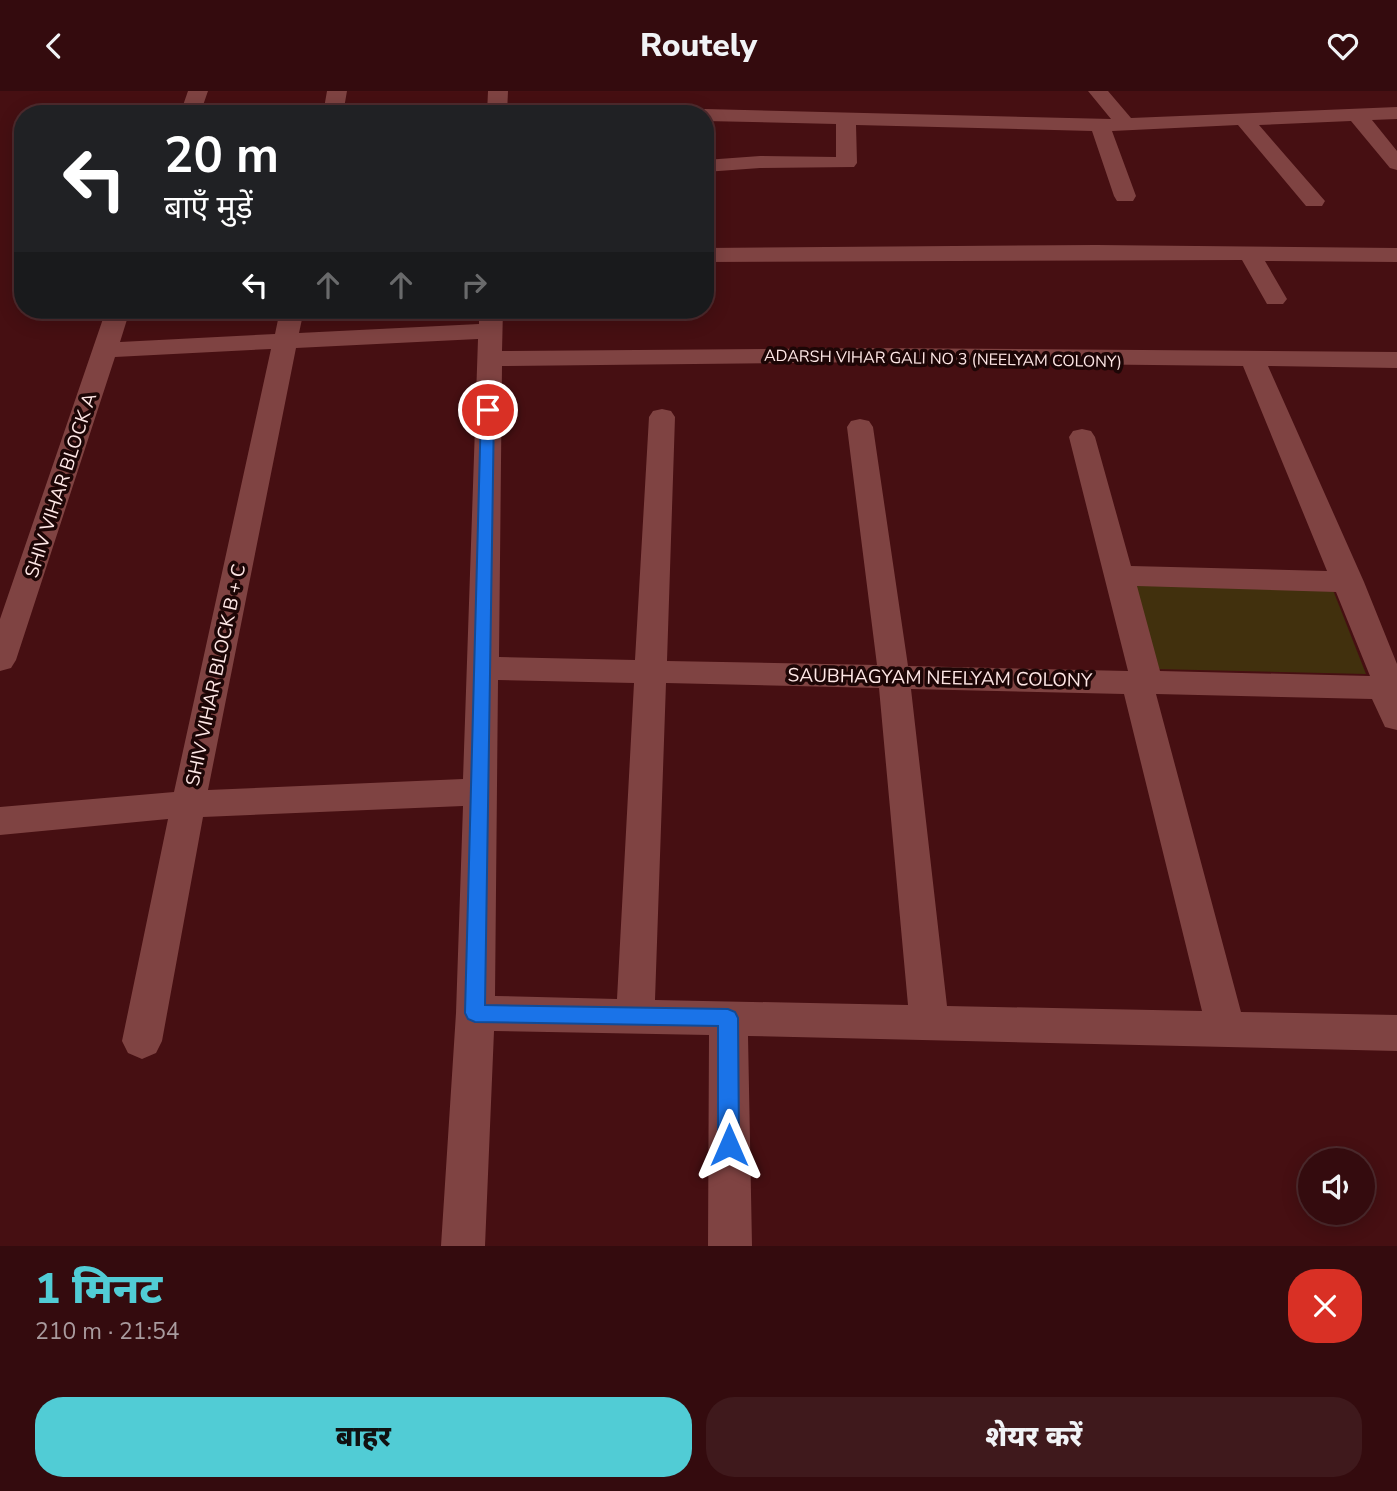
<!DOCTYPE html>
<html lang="hi">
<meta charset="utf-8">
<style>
:root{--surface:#340b0e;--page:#3f191c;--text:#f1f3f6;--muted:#a99b9e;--line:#4e2b2e;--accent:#51ccd5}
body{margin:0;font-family:"Nunito Sans","Noto Sans Devanagari",sans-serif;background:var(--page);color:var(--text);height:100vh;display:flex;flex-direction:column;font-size:26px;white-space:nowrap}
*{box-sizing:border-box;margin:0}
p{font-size:23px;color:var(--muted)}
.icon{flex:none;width:38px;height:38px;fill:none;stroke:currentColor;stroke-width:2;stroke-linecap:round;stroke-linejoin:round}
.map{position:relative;height:1155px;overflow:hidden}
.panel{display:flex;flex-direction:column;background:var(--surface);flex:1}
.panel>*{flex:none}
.guide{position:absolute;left:14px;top:14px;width:700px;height:214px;border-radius:28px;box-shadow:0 4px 18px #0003,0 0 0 2px var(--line);background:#202124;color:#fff;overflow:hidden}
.tools{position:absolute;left:1298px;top:1057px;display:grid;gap:14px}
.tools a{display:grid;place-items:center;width:77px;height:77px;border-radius:50%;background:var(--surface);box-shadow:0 4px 18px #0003,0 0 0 2px var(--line);font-size:35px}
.pin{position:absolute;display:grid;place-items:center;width:60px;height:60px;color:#fff;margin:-30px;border:4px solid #fff;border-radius:50%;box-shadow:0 2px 7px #0007}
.me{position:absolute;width:77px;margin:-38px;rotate:0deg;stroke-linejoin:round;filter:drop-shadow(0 0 5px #0008)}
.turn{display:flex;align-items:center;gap:24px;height:147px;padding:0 35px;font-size:32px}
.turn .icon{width:91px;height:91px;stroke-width:2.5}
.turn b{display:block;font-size:49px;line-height:60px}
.lanes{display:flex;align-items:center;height:66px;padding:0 35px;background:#0003;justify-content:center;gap:35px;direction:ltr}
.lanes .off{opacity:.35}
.round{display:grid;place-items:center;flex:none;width:74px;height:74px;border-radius:28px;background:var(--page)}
.head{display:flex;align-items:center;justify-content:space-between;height:119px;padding:0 35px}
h1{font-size:42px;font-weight:800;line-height:52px;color:var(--accent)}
.primary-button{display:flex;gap:14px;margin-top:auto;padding:14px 35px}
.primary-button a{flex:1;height:80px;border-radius:28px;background:var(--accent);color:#111;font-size:28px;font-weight:800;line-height:80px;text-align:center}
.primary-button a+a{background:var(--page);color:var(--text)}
header{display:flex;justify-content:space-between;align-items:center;height:91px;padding:0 35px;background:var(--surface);font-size:32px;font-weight:800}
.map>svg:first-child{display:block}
</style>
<header><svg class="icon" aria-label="back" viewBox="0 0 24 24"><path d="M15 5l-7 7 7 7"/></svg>Routely<svg class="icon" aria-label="heart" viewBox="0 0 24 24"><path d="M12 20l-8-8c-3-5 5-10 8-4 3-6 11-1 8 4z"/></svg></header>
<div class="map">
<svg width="1397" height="1155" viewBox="0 0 1397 1155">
<rect width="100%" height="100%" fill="#460f12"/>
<path fill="#41300d" d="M1134,493L1333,499L1366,583L1155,578Z"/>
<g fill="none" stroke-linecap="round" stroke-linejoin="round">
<path fill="#7f4342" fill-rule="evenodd" d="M188,0H208L200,23H180Z
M327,0H347L343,23H323Z
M488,0H508L507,23H487Z
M1088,0H1108L1131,27L1397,16V28L1372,29L1397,60V79L1390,77L1351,30L1259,34L1325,110L1322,115H1306L1238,34L1112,40L1136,105L1133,110H1117L1114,105L1092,40L856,34L857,72L854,76L760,77L705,81V69L760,65L836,66V33L705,30V23H696L705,18L1111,28Z
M1096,154L1397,157V171L1265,170L1287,208L1283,213H1267L1242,169L705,171V157Z
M106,219H130L120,251L275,243L280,219H304L299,242L479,233V219H503L502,260L873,257L1397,261V277L1268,275L1364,491L1397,573V639L1385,636L1372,608L1156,603L1241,921L1397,924V960L748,945L752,1155H708L709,944L494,940L485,1155H441L456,922L463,715L203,726L162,950L156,962L142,968L128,962L122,950L168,728L0,744V716L174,701L271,258L115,266L16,569L11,577L0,580V528ZM478,248L463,688L208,699L296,257ZM873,271L1243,275L1327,480L1131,475L1095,346L1091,340L1082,338L1073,340L1069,346L1128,580L908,575L873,336L869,330L860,328L851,330L847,336L877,574L667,570L675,326L671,320L662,318L653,320L649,326L635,569L499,566L502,275ZM1137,495L1336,501L1370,585L1160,580ZM498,589L634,592L617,908L495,905ZM666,592L879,597L908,914L655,909ZM911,598L1124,603L1202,920L947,915Z"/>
</g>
<path fill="#1a73e8" stroke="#114b97" stroke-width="2" d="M488,315L494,319L485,914L728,918L735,921L738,927L739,1054L736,1061L729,1064L721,1061L718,1054V935L475,931L468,928L465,922L481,319Z"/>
<g text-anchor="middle" stroke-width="7" stroke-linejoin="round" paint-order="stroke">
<g font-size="16" fill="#fee7e6" stroke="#1d0606">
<text transform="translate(943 267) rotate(1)" y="6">ADARSH VIHAR GALI NO 3 (NEELYAM COLONY)</text>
</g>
<g font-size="19" fill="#fee7e6" stroke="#1d0606">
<text transform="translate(60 394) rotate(-72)" y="7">SHIV VIHAR BLOCK A</text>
<text transform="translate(215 584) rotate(-78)" y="7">SHIV VIHAR BLOCK B + C</text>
<text transform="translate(940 586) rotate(1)" y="7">SAUBHAGYAM NEELYAM COLONY</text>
</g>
</g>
</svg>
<div class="tools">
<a><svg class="icon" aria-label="sound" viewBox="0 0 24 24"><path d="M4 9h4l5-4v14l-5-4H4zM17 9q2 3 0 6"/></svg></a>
</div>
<div class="pin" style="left:488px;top:319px;background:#d93025"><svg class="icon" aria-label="arrive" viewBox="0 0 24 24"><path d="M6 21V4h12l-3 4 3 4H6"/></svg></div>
<svg class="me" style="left:729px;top:1054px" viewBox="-20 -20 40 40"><path d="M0-17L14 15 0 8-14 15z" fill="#1a73e8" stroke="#fff" stroke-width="4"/></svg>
<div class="guide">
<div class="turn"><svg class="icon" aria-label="left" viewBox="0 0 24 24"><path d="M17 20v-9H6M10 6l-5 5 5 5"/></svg><div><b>20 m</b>बाएँ मुड़ें</div></div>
<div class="lanes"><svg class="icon" aria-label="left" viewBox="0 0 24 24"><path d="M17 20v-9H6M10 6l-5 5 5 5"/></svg><svg class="icon off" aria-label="ahead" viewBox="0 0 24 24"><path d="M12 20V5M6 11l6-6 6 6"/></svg><svg class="icon off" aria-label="ahead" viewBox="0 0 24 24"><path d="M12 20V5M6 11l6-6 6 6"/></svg><svg class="icon off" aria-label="right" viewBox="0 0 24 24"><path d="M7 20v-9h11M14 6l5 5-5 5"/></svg></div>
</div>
</div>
<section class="panel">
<div class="head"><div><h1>1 मिनट</h1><p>210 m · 21:54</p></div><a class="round" style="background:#d93025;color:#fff"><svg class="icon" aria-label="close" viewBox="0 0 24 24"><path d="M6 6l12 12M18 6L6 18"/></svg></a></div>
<div class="primary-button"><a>बाहर</a><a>शेयर करें</a></div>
</section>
